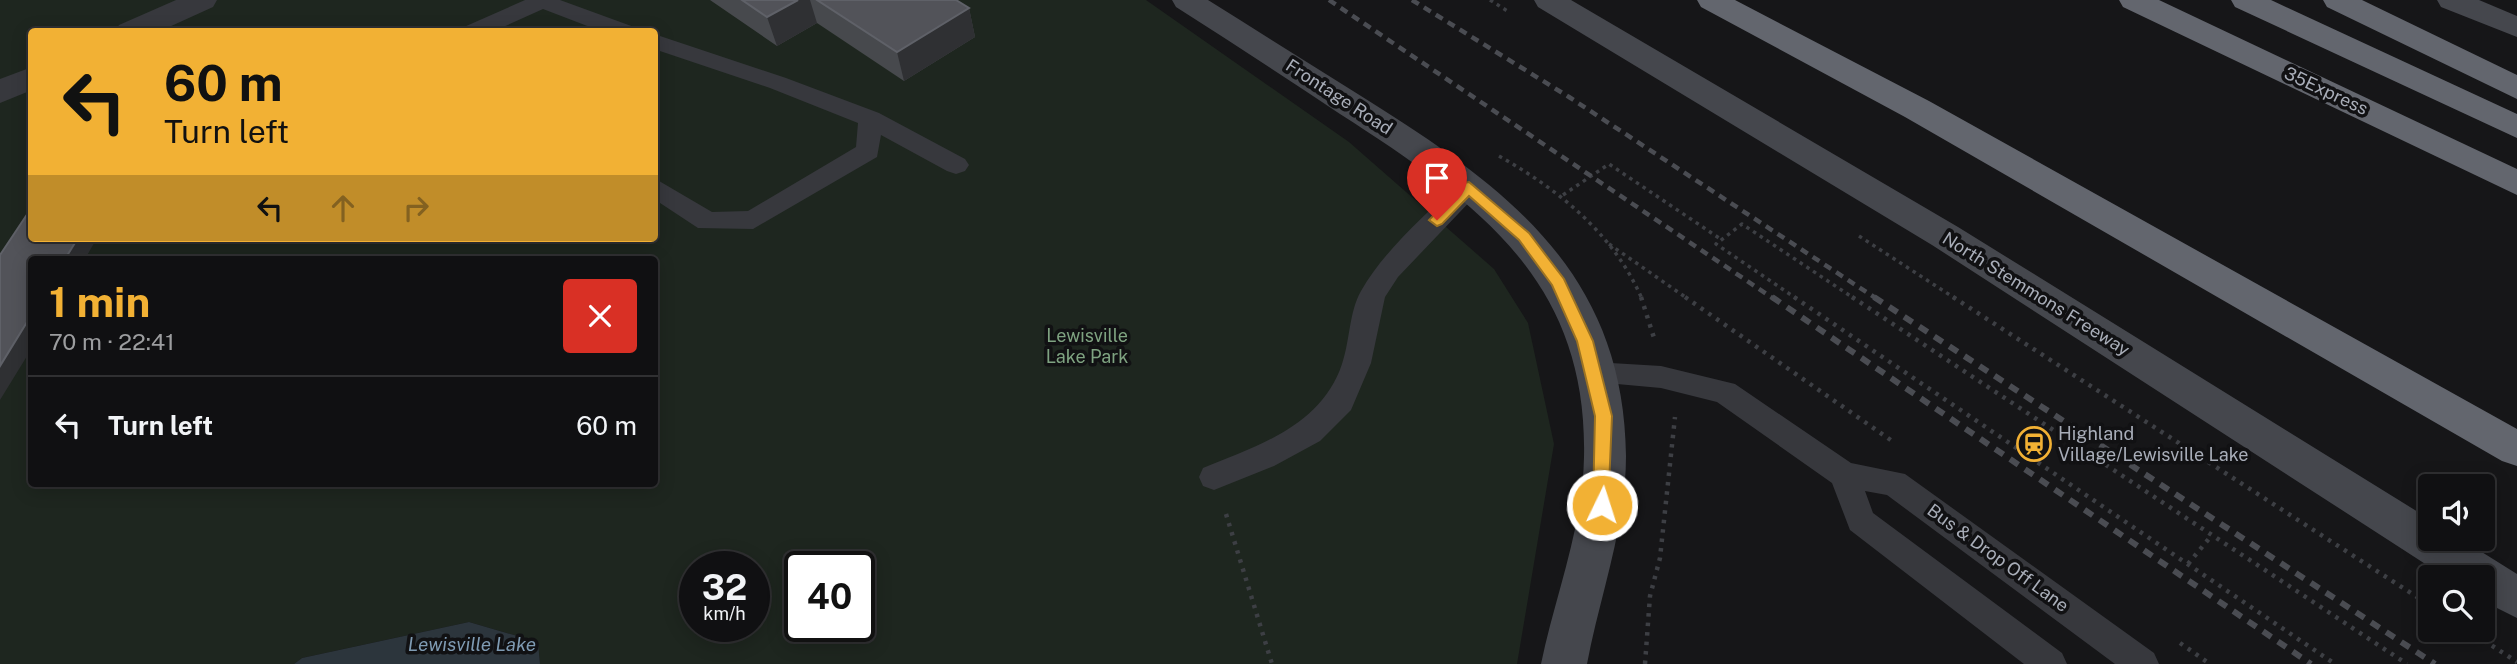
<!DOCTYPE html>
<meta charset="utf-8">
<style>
:root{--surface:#101012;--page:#1e1e20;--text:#f1f3f6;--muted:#9c9d9f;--line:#303032;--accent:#f2b134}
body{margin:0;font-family:"Public Sans",sans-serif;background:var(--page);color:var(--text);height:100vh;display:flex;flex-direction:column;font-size:26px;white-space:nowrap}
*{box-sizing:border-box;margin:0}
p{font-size:23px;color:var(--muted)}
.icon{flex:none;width:38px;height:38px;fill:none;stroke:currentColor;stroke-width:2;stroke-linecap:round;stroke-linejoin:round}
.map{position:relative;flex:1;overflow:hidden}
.panel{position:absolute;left:28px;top:256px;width:630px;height:231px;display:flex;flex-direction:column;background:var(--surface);border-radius:7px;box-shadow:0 4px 18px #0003,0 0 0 2px var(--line)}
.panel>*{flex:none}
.banner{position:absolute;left:28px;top:28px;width:630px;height:214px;border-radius:7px;box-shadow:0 4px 18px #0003,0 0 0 2px var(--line);background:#f2b134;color:#111;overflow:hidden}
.buttons{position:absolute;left:2418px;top:474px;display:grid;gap:14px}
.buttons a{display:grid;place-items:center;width:77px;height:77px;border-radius:7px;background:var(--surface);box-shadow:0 4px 18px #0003,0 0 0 2px var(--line);font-size:35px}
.speed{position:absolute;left:679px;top:551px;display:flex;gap:14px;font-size:35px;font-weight:700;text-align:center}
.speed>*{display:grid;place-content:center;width:91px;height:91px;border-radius:50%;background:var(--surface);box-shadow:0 4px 18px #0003,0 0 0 2px var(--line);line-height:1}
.speed small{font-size:18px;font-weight:400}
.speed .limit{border:4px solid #111;border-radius:10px;background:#fff;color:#111}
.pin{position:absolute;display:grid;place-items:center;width:60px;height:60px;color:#fff;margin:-72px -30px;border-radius:50% 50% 50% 0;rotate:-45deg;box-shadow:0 0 7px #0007}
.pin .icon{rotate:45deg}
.me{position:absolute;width:77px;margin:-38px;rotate:4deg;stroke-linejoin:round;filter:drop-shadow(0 0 5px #0008)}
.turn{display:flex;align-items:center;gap:24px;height:147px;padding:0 21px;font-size:32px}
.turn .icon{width:91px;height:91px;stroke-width:2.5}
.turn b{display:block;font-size:49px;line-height:60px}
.lanes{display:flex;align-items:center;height:66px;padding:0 21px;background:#0003;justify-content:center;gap:35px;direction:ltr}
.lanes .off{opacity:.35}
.round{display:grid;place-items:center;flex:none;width:74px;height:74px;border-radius:7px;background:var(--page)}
.head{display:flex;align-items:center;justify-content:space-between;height:119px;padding:0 21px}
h1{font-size:42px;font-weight:700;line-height:52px;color:var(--accent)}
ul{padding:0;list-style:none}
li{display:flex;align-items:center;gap:21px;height:98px;padding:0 21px;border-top:2px solid var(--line)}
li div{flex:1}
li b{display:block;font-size:26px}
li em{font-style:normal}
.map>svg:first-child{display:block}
</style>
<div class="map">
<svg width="2517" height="664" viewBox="0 0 2517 664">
<rect width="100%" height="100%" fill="#161618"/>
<path fill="#1e261f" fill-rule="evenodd" d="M0,0H1146L1349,142L1494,269L1528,323L1554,444L1517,664H540L538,642L469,622L302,658L294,664H0ZM32,32H654V238H32ZM32,259H654V483H32ZM695,567H754V626H695ZM800,567H859V626H800Z"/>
<path fill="#2c353c" d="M469,622L538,642L540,664H294L302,658Z"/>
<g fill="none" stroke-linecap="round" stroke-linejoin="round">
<path stroke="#3d3f44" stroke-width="3.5" stroke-dasharray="3.5 4.5" stroke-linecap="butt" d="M1490,0L1509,12
M1499,156C1559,190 1614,234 1642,299
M1563,195L1609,164L1722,240
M1859,236L1956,299
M1609,244L1688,299
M1797,299L1716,244L1742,224L1855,299"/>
<path stroke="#3d3f44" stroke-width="4.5" stroke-dasharray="3.5 6" stroke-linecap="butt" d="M1641,297L1655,341
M1685,297L1895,443
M1794,297L2335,664
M1852,297L2407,664
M1953,297L2431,606
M1226,514L1272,664
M2188,564L2212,535
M2468,630L2517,662
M2180,643L2210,664
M1645,664L1650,596L1660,558L1675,417"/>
<path fill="#37383d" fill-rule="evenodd" d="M525,0H560L634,27L637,32H603L543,9L492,32H461L464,27Z
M654,34L786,78L879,113L965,159L969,165L965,171L956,174L947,171L881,135L877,157L753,229L698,228L654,199V178L712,212L748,211L856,147L858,123L770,88L654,49Z
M1469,178L1478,181L1482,187L1478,193L1398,277L1385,297L1371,363L1351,410L1320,441L1274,466L1214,490L1203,486L1199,477L1203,468C1258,446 1322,425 1342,364C1350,341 1349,312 1361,291C1385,249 1425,216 1460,181Z
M1594,362L1661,366L1735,384L1851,463L1905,474L2154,653L2159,664H2115L1887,495L1865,491L1873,513L2062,653L2067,664H2024L1850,530L1832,483L1717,402L1661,388L1584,381L1580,373L1584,365Z"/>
<path fill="#37383d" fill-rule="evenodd" d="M176,0H217L213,7L158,32H115L119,25Z
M32,67V90L0,103V79Z"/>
<path fill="#45474d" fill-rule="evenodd" d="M1172,0H1208C1259,32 1310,64 1361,96C1503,185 1624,270 1626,456C1626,527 1600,595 1587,664H1541C1555,596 1583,527 1584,457C1588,279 1475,201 1340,114C1286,78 1231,42 1176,7Z
M1534,0H1571L1958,227L2431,520V539H2461L2517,574V618L2483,601V578H2447L1932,245L1538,7Z
M2437,0H2479L2517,16V37L2441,7Z"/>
<path fill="#63666e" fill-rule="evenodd" d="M1697,0H1735L1929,101L2517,429V466L2502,461L1905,117L1701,7Z
M2119,0H2159L2517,169V195L2123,7Z
M2231,0H2271L2517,114V138L2235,7Z
M2323,0H2362L2517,75V99L2327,7Z"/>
<path stroke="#4a4c52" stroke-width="4.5" stroke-dasharray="8 6" stroke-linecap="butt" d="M1329,0L1774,299
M1412,0L1569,97L1877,299"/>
<path stroke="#4a4c52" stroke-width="6" stroke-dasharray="10 8" stroke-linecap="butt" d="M1772,297L2311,664
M1874,297L2435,664"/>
</g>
<path fill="#47494d" d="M710,0H956L969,8L975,37L904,81L817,23L777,46Z"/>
<path fill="#2f3033" d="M798,0H810L817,23L777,46L767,17Z
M969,8L975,37L904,81L897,52Z
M78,238H97L85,259H65Z
M32,314V348L0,400V366Z"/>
<path fill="#525359" stroke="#5f6168" stroke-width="2" d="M742,0H798L767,17Z
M817,0H956L969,8L897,52Z
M32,207V238H78L65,259H32V314L0,366V255Z"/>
<path fill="#f2b134" stroke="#9d7322" stroke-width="2" d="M1469,182L1529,233L1564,279L1593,341L1612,416L1608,510L1602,513L1593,505L1595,416L1577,341L1552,285L1519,240L1469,196L1442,224L1437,226L1429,220L1464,183Z"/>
<defs>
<g id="station-ring" transform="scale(1.75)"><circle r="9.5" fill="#111113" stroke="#f2b134" stroke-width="1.5"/><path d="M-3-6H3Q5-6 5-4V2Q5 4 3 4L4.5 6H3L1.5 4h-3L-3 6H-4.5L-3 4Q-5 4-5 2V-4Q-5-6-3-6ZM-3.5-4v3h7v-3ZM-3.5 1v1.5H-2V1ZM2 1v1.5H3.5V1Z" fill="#f2b134"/></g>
</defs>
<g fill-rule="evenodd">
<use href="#station-ring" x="2034" y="444"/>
</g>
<g text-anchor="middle" stroke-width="7" stroke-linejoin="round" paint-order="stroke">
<g font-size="18" fill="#a8adb8" stroke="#111113">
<text transform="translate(2326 91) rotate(25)" y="6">35Express</text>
<text transform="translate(1339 97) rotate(33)" y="6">Frontage Road</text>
<text transform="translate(2036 294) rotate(32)" y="6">North Stemmons Freeway</text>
<text transform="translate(1998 558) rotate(36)" y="6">Bus &amp; Drop Off Lane</text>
</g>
<g font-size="18" fill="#7fa381" stroke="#111113">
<text x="1087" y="342">Lewisville<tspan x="1087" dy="21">Lake Park</tspan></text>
</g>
<g font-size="18" fill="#a8adb8" stroke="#111113" text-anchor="start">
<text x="2058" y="440">Highland<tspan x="2058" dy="21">Village/Lewisville Lake</tspan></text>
</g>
<g font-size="19" font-style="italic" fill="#7f9bb3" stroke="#111113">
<text x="472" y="651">Lewisville Lake</text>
</g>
</g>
</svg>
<div class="buttons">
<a><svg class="icon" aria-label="sound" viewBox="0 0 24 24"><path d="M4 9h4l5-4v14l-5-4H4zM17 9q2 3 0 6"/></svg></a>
<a><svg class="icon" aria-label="search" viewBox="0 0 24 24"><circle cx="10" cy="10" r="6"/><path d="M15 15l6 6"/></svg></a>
</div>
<div class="speed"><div>32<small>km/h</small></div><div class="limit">40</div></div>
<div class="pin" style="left:1437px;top:220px;background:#d93025"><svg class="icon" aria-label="arrive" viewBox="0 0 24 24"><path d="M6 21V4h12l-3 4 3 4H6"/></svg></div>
<svg class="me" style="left:1602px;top:505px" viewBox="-20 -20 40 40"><circle r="17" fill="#f2b134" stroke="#fff" stroke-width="3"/><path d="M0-11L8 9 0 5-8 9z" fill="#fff"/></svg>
<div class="banner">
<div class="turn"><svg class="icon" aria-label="left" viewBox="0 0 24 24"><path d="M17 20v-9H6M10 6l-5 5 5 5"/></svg><div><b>60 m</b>Turn left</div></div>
<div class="lanes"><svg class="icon" aria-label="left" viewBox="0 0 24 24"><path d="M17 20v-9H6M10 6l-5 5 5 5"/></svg><svg class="icon off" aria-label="ahead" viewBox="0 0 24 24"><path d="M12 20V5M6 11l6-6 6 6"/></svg><svg class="icon off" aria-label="right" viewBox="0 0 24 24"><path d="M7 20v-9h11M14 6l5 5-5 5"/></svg></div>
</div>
<section class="panel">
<div class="head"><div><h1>1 min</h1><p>70 m · 22:41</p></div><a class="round" style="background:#d93025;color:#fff"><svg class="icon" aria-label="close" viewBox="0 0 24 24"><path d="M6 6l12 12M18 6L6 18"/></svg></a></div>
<ul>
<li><svg class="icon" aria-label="left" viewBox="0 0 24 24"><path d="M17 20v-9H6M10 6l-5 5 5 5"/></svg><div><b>Turn left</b></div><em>60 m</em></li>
</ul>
</section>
</div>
